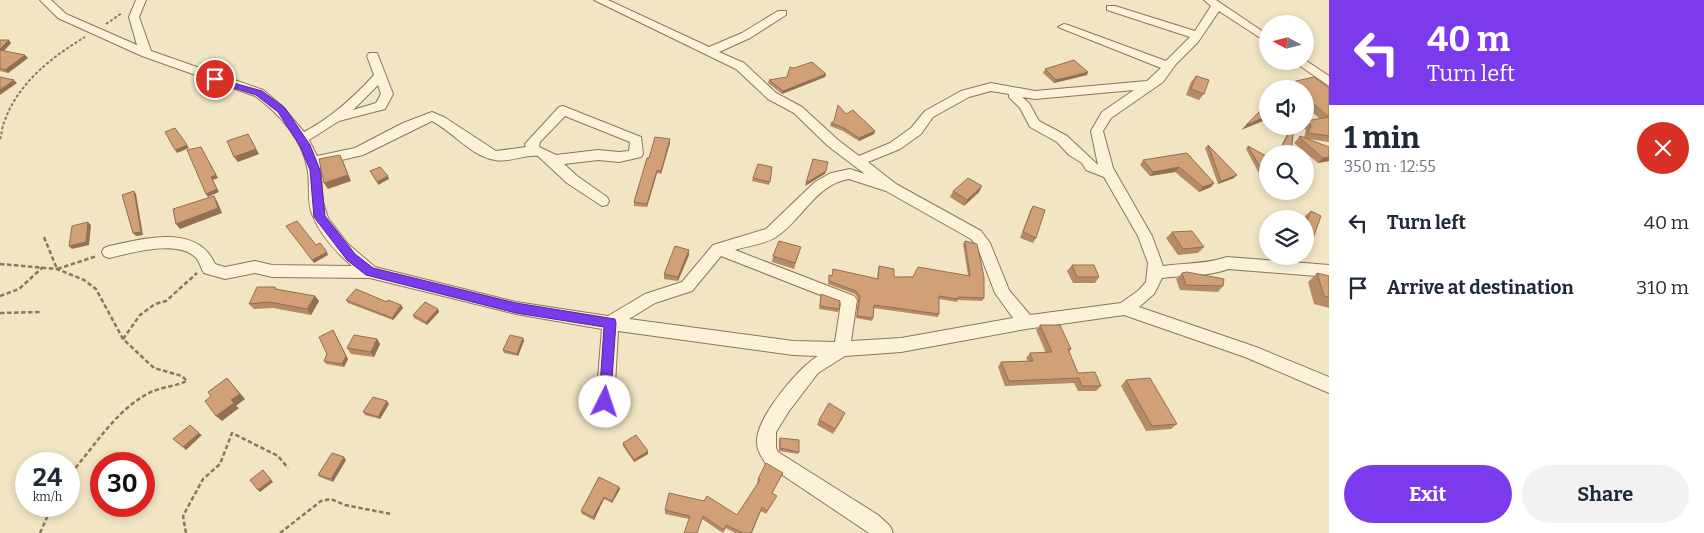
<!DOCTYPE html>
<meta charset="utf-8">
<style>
:root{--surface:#fff;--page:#f2f2f3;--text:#1f2937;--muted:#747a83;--accent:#7c3aed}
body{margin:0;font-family:Bitter,serif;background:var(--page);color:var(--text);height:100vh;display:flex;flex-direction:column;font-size:19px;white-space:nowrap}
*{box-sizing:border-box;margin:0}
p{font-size:16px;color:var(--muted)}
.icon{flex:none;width:28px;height:28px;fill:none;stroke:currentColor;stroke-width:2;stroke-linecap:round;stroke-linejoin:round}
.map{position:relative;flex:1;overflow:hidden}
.side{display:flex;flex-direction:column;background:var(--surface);width:375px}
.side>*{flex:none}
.guide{background:#7c3aed;color:#fff;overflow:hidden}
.needle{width:32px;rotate:277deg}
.controls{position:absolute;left:1259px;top:15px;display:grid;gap:10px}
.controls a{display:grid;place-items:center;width:55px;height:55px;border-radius:50%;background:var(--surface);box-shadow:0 2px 8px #0003;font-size:25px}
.speed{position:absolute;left:15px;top:452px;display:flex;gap:10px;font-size:25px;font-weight:700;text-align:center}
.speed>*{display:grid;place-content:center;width:65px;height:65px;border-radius:50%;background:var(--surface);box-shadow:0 2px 8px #0003;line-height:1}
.speed small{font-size:12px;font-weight:400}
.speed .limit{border:8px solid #d22;background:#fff;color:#111}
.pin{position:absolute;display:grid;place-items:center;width:42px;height:42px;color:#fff;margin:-21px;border:2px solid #fff;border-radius:50%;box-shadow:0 1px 5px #0007}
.me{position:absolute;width:55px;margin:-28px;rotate:4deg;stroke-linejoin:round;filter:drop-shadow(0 0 4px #0008)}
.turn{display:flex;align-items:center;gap:18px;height:105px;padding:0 15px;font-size:22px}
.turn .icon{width:65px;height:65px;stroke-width:2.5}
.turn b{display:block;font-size:35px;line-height:42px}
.round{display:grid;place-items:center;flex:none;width:52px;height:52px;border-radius:26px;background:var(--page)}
.head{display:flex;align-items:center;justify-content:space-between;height:85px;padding:0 15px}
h1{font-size:30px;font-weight:700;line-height:38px}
.button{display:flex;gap:10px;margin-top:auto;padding:10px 15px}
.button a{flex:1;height:58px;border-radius:30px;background:var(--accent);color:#fff;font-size:20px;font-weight:700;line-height:58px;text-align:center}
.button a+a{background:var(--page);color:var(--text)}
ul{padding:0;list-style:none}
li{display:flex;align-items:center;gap:15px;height:65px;padding:0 15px}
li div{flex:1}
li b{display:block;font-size:19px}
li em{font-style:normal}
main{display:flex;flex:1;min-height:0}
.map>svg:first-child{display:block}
</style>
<main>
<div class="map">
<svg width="1329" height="533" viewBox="0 0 1329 533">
<rect width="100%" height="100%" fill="#f1e5c4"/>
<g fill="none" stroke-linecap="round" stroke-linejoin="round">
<g stroke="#8d7659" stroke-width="2">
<path id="minor" d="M40,0H51L66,14L137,45L129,17L136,0H146L139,17L151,51L263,90L281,105L304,132C331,118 354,97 374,75L367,56L369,53H377L393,94L385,109L339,121L309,140L317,156L355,148L403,123L432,112L444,117L496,151L526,147L525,144L559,107L563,106L641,137L643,154L641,157L619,162L598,160L564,164L577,176L607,197L609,201L607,205L602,206L567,183L538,156C524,154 510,163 495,160C471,156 453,132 432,121L363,155L320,165L323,202L328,218L348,244L375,267L516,302L608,316L645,294L682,282L713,245L766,229L815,182L831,173L850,169L865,174L828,146L794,113L768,99L736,69L594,0H608L709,47L742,33L778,11H786V15L750,38L719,52L744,63L776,93L802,107L838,140L859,156L890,143L911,128L925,111L961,91L991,83L1035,91L1147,81L1161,68L1058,27L1064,24L1068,25L1166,61L1190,37L1107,10V6H1115L1195,31L1211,6L1204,0H1216L1268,35V43L1219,11L1198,42L1176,64L1163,82L1111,118L1103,131L1113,168L1152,236L1163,266C1185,263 1207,264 1227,257L1329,265V277L1228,269C1208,277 1184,275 1162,278L1154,294L1139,307L1256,347L1329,377V393L1245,357L1124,315L1026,329L901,352L845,356L818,373L789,411L776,432V448L778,452L878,515L890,526L893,533H869L766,464C761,456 756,449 757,439C759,415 798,368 818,356L793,355L618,331L614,402L611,407L605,410L599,407L596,402L602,329L516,314L370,278L272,277L255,273L225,279L204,273C201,269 200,263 197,259C180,238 131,253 109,258L104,256L102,252L104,248L109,246C143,239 197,223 215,264L225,267L255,261L272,265L352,266C336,252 320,235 312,214C307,201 310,186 308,172C304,141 280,114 255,96L142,56L58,18ZM378,85L381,94L376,103L353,110ZM1134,90L1102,112L1091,131L1098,165L1067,136L1039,121L1029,103L1022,97L1035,99ZM991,91L1009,94V97L1020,108L1030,127L1057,142L1069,155L1082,163L1086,170L1104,177L1138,236L1148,263L1146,282L1139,290L1121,303L1030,315L1009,290L990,243L981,231L896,184L868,162L900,149L921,134L933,117L969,97ZM565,116L630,142L629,151L619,152L598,150L556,155L539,147L540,142ZM849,179L886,191L971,239L977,246L995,293L1013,318L901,338L851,341L857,300L854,296L735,250C747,246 766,244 776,237C803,219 816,184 849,179ZM721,256L841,303L835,342L793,341L629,319L655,303L692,291Z
M1305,60L1329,76V86L1293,61Z"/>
</g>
<path stroke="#8d7659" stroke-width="2" stroke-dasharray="3 2" stroke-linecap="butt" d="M106,24L122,13
M0,139C2,133 2,126 5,120C19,82 52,57 85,37"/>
<path stroke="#8d7659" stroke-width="2.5" stroke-dasharray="4.5 2.5" stroke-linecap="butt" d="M44,237L57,269L97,256
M0,264L57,269L84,280L96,289L123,339L154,368L182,376L187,381C174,387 159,387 147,394C113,413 94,448 69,475
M0,296L19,289L43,267
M0,313L40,312
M123,339L140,315L155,304L166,301L197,273
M40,533L52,506
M186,533L183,516L203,479L220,464L232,433L278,456L288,468
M280,533L321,501L331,499L345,505L391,514"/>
<use href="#minor" fill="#fbf2d8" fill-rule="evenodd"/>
</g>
<path fill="#b58a66" d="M0,40L11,43L4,51L25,55L28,58L8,73L0,71Z
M1045,69L1087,75L1054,83L1043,73Z
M826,74L825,77L782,94L768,83L769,80Z
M1196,76L1204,94L1199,100L1186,95L1191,82Z
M1329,88V142L1308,139L1329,161L1318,163L1294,143L1300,136L1304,137L1306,130L1301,126H1305V122L1306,121L1320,119L1305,106V89Z
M846,114L875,131L874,134L859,141L843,131L830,126L831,123Z
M1291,126H1294L1291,154H1277Z
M670,139V143L661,174L657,173L647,207L634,206V202L649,158Z
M1208,145L1234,178L1218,184L1205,148Z
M1248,146L1268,157V180L1262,179L1246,149Z
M1187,153L1214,183L1211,187L1199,192L1175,172L1150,176L1140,165L1143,160Z
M772,167L769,185L752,181L753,178Z
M982,186L979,192L964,206L950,197L953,191Z
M1033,206L1036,238L1033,243L1020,238L1030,211Z
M1311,211L1312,241L1306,246L1305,245V219H1304L1305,216Z
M1172,232L1204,247L1198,253L1178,255L1166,238Z
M965,241L984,298L982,301L958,300L957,302L939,299V314L938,317L873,308V318L872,321L856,318L858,299L855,294L828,284L829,275H832L833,269L877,279L878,269L879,266L894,277L968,275L963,244Z
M799,253L794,269L772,262L773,256Z
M689,255L678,281L664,279V274Z
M1072,265L1099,277L1095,283H1073L1067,271Z
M1182,273L1223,286L1218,292L1180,290L1176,279Z
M1317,273L1329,276V308L1314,304L1308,282Z
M275,287L277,289L315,296L319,301L311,315L273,308L254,309L249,304Z
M821,294L839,309L838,312L819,309Z
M346,300L387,302L401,305L403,308L393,320L348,303Z
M438,309L439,312L427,325L414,318L413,315Z
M1040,325L1071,349L1069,352L1078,373L1101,386L1096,391H1078L1074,383L1005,386L998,367L1001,362L1028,361L1026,358L1030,353H1046L1036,330Z
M333,330L348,359L344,367L326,364L324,361L327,354Z
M523,338L524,341L518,356L504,353L503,350Z
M377,339L380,344L374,357L351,354L347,348Z
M1126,380L1177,424L1171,429L1146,431L1121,386Z
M389,404L380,419L365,415L363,412Z
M843,418L833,434L817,425L819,420Z
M780,438L799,452L798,454L779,451V440Z
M623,443L648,454L634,462L623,446Z
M346,460L333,482L320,477L318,475Z
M783,473L772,493L775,499L766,514L761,511L752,533H735L726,528L723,533L702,519H689L665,514V510L737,515L758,483H757L758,479Z
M619,487L620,489L612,503L604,499L594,520L582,514L581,511Z"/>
<path fill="#937053" d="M9,40L11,43L2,53L0,50V49Z
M25,55L28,58L8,73L5,70Z
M1088,72L1087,75L1054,83L1056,80Z
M826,74L825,77L782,94L783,91Z
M14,80L17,83L0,95V90Z
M1268,116V119L1241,130L1246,125Z
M875,131L874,134L859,141V138Z
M248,134L259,154L238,162L234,157Z
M670,139V143L661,174V171Z
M187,145L189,148L177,153L175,150Z
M201,147L218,178L213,180L219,192L208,197L206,194L211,177Z
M1329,157V161L1318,163L1323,158Z
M343,161L351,181L328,189L324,183Z
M1179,167L1175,172L1150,176L1153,172Z
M657,170V173L647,207V204Z
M826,171L825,174L805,186L806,183Z
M1237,175L1234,178L1218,184L1221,181Z
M388,176L389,179L378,185L377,182Z
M1214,183L1211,187L1199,192L1203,187Z
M982,186L979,192L964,206L967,200Z
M134,191L136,194L143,235L136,236L133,233Z
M214,196L217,201L222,213L180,229L176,224Z
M88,222L91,225L89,245L72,249L69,246Z
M689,250V255L678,281V277Z
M327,252L328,255L314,263L312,260Z
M315,296L319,301L311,315L307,309Z
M401,305L403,308L393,320L392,318Z
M438,309L439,312L427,325L426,322Z
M333,330L348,359L344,367L342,364Z
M523,338L524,341L518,356L517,354Z
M377,339L380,344L374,357L371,352Z
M227,378L245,399L236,406L239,408L222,421L216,416L231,400Z
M387,401L389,404L380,419L378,417Z
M199,433L202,435L186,450L183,447Z
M648,451V454L634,462V460Z
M344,457L346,460L333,482L331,479Z
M263,470L273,482L260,492L258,490Z
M619,487L620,489L612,503V501Z
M604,497V499L594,520L593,517Z"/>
<path fill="#d2a077" stroke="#937053" d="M0,40H9L0,49Z
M0,50L25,55L5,70L0,68Z
M1074,60L1088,72L1056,80L1045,69Z
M812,62L826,74L783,91L769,80L787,77L790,67L794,68Z
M1196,76L1209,80L1204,94L1191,89Z
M0,77L14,80L0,90Z
M1314,77L1329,88V136L1308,133L1311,125L1306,121L1329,117L1305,97V89H1286L1296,81Z
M1268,103V116L1246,125Z
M838,105L846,114L853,110L875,131L859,138L844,128L831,123L834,121Z
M1292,126H1294L1291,154H1279L1280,151Z
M175,128L187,145L175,150L165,132Z
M248,134L256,149L234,157L227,141Z
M1300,136L1329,147V157L1323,158L1299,137Z
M655,137L670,139L661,171L657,170L647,204L634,202L647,158H649Z
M1208,145L1237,175L1221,181Z
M1248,146L1268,157V176H1265Z
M201,147L216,175L211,177L217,189L206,194L187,150Z
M1187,153L1214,183L1203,187L1179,167L1153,172L1143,160Z
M340,155L348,175L324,183L319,159Z
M813,159L828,162L826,171L806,183Z
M758,164L772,167L770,182L753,178Z
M380,167L388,176L377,182L370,171Z
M968,178L982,186L967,200L953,191Z
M134,191L141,232L133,233L122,195Z
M214,196L218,208L176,224L173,209Z
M1033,206L1045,210L1036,238L1023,232Z
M1311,211L1321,216L1312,241L1305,238V225Z
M297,221L316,245L320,243L327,252L312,260L286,226Z
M88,222L86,242L69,246L72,226Z
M1192,231L1204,247L1183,249L1172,232Z
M779,241L801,247L795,263L773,256Z
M965,241L977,244L984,277V298L958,297V299L939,296V314L874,305L873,318L857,316L860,296L856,291L829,281V275L832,276L833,269L878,279L879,266L894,269V277H913L918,267L970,276Z
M675,246L689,250L678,277L664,274Z
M1072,265H1094L1099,277H1077Z
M1187,272L1224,279L1223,286L1186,285L1182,273Z
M1317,273L1329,276V297L1324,296Z
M257,287H275V289L315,296L307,309L269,302L249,304Z
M356,289L387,302L388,300L401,305L392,318L346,300Z
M821,294L840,301L839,309L820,306Z
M425,302L438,309L426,322L413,315Z
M1040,325H1060L1071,349H1068L1078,373L1095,372L1101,386H1082L1079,378L1009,381L1001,362L1033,361L1030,353L1052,352Z
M333,330L346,356L342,364L324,361L327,354L319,337Z
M354,335L377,339L371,352L347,348Z
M510,335L523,338L517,354L503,350Z
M227,378L240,394L231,400L234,403L216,416L205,401L211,396L208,392Z
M1150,378L1177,424L1152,426L1126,380Z
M373,397L387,401L378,417L363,412Z
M829,403L845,413L835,429L819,420Z
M190,425L199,433L183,447L173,439Z
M636,435L648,451L634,460L623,443Z
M780,438L799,440V452L780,448Z
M332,453L344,457L331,479L318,475Z
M766,463L783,473L772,493L777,496L767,511L762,507L751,533H743L726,525L724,530L703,516L697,533H684L690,516L665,510L669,493L704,501L707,496L737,515L760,480L758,479Z
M263,470L271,480L258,490L250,480Z
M599,477L619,487L612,501L604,497L593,517L581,511Z"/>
<path fill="#7c3aed" stroke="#51269a" d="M212,77L262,91L285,108L310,145L320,170L325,216L355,254L373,268L516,303L615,319L616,323L610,406H601L599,402L604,327L516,313L366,275L347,260L314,217L310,170L300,146L278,112L256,95L212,81Z"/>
</svg>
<div class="controls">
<a><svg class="needle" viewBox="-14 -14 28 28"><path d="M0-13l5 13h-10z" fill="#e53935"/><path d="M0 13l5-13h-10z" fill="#747a83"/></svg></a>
<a><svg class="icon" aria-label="sound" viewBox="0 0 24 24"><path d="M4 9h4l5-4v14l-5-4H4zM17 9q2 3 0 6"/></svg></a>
<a><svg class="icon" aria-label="search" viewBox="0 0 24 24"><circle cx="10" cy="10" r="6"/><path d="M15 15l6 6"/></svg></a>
<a><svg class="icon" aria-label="layers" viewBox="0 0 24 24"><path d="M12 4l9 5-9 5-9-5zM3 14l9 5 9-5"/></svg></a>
</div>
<div class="speed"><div>24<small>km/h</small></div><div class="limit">30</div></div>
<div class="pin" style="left:215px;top:79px;background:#d93025"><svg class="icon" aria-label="arrive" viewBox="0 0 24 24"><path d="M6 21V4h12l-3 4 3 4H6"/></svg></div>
<svg class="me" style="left:605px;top:402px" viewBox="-20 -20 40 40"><circle r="19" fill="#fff"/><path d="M0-13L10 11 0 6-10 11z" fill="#7c3aed"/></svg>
</div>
<section class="side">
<div class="guide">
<div class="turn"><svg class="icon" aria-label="left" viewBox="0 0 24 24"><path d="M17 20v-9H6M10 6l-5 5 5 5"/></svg><div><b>40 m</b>Turn left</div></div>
</div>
<div class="head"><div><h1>1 min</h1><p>350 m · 12:55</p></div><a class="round" style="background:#d93025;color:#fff"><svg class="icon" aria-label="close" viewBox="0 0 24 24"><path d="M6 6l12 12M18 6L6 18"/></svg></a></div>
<ul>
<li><svg class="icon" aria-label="left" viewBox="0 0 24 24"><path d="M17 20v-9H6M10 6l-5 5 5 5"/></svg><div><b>Turn left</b></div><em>40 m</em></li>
<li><svg class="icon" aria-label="arrive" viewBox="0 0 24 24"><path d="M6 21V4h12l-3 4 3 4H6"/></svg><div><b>Arrive at destination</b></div><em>310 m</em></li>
</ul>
<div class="button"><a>Exit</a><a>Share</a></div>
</section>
</main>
